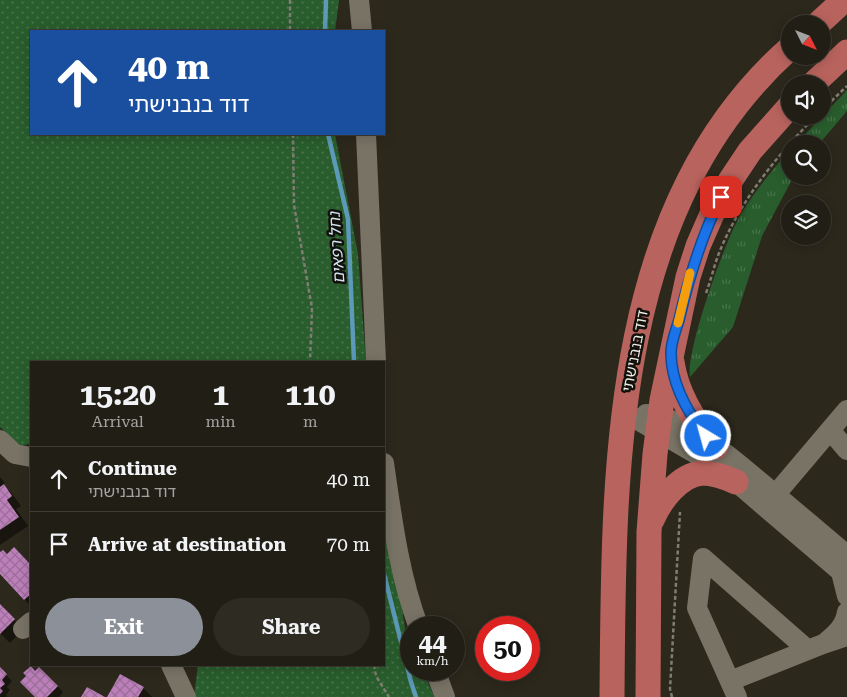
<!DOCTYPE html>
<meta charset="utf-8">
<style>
:root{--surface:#211e15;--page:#2d2b22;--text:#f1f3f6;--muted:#a2a2a0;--line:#3e3c34;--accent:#8c9099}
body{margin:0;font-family:"Roboto Serif","Noto Sans Hebrew",serif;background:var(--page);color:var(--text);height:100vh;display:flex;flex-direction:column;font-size:19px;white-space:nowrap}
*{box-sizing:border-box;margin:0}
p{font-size:16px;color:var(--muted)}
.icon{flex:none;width:28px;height:28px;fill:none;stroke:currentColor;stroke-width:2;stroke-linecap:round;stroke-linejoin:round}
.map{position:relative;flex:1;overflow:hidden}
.sheet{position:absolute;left:30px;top:361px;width:355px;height:305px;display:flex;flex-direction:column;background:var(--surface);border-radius:0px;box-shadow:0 2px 12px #0003,0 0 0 1px var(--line)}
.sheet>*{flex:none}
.top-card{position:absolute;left:30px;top:30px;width:355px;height:105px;border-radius:0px;box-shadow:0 2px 12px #0003,0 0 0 1px var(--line);background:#1a4fa0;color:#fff;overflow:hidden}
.needle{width:32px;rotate:132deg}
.fabs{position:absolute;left:781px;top:15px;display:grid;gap:10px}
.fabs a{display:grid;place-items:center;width:50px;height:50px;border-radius:50%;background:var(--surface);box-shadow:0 2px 12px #0003,0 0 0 1px var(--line);font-size:25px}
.speed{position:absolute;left:400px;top:616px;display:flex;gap:10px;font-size:25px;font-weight:700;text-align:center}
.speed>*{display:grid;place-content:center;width:65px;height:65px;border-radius:50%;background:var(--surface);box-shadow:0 2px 12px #0003,0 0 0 1px var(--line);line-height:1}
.speed small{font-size:12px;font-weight:400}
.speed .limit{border:8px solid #d22;background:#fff;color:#111}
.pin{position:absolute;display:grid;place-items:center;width:42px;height:42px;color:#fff;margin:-21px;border-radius:10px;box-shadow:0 2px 8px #0006}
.me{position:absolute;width:55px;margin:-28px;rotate:323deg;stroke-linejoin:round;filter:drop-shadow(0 0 4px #0008)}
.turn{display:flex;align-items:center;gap:18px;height:105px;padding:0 15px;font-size:22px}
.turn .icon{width:65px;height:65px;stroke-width:2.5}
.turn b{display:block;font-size:35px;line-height:42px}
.eta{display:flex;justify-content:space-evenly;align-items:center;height:85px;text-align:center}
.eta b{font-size:30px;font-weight:700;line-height:35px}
.cta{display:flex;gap:10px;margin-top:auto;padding:10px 15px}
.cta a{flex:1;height:58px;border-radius:30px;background:var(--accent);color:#fff;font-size:20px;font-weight:700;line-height:58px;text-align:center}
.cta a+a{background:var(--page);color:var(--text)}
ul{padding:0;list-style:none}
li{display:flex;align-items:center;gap:15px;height:65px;padding:0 15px;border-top:1px solid var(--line)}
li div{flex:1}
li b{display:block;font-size:19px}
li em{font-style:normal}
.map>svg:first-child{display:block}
</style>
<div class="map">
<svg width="847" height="697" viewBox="0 0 847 697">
<defs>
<pattern id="grass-dots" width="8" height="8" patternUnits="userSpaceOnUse" patternTransform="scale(1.25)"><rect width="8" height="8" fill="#295d2d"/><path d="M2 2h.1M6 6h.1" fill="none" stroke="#48754b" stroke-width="1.8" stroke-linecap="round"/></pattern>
<pattern id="park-tufts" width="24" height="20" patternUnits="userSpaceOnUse" patternTransform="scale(1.25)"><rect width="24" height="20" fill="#295d2d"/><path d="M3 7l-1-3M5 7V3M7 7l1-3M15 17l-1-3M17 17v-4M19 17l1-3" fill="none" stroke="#48754b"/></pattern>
<pattern id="building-cross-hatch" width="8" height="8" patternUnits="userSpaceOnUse" patternTransform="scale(1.25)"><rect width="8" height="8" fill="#bc7fba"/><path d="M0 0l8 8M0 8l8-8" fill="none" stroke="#996e97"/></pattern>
</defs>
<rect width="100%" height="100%" fill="#2c281c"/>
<path fill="url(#grass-dots)" d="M0,0H339L335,31H31V134H335L358,254L366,362H31V443L21,446L0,427Z
M384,500L405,628L411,642V670H423L434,697H194L198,665H384Z"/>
<path fill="url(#park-tufts)" d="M847,90V111L819,144H796Z
M790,150V176H794L762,236L733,327L690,377C685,352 726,238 741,214C755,191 772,170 790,150Z"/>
<path fill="#0007" d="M0,477L5,483L3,484L13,495L21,506L16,509L28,526L0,545Z
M14,549L31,566V606L0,573V554L7,556Z
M0,605L23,629L10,643L0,633Z
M39,668L63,692L59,697H37L36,672Z
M0,669L12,681L7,687L10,690L6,695L7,697H0Z
M121,675L143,688L152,697H108Z"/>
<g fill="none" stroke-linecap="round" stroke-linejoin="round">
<path stroke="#5d99b8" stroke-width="4.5" d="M325,31L326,0
M328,134L348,219L354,362
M384,574L411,682L416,697"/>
</g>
<path fill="url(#building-cross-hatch)" d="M4,484L12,496L7,500L19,517L0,530V487Z
M14,547L31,565V594L24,600L0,574V552L3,550L7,554Z
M0,604L15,619L0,634Z
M31,666L35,671L39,667L58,686L47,697H35L20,682L26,676L23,673Z
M0,667L7,674L2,680L5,684L0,688L3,691L0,694Z
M120,674L144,687L138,697H107Z
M87,687L105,697H81Z"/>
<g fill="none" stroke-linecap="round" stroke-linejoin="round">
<path stroke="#807d72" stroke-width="2.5" stroke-dasharray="4 2.5" stroke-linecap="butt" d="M290,0V31
M822,110L847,86
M293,134L294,205L312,308L310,362
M706,293C711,280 714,266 719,253C740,201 777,155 816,116
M374,665L376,676L389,697
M672,697L670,689L680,512"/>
<path stroke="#787365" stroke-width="20" d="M359,0L362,31
M366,134L376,362
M624,412L698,455L736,482L847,577
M646,414C688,417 739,464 771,491C796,512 822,534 847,555
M830,430L847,450
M0,440L15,454L31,457
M384,463C392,518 399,575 419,628
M775,495L847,410
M841,572L847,596
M23,629L31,622
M826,642C836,634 845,626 847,612
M171,665L186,697
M435,670L445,697
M730,681L823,644L847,636
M737,697L697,608L703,558L808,650"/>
<path stroke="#b9635e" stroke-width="25" d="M818,24L844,0
M813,84L847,52
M672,362C677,395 694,422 716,447
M652,520C660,501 679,475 702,473C714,473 725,477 736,482
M612,697C614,475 609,209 790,48
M648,697L649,532L655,454L662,400L688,277L698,246L712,214L730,181L750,151L790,106"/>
</g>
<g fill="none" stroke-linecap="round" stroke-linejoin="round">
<g stroke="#114b97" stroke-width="12">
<path id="route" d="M706,436C688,413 671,384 671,353C671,342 676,330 679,320C689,277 701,237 721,197"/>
</g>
<use href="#route" stroke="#1a73e8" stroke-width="9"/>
<path stroke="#f59e0b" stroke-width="9" d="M678,323L690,273"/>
</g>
<g text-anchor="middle" stroke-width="5" stroke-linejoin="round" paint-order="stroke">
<g font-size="15" fill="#efede5" stroke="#13110c">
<text transform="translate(635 351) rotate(-79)" y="5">דוד בנבנישתי</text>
</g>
<g font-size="16" font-style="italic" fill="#d2e5f3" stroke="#13110c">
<text transform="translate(336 248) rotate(-94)" y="6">נחל רפאים</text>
</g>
</g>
</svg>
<div class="fabs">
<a><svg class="needle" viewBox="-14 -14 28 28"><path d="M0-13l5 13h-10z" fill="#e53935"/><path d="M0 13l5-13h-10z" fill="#a2a2a0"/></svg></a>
<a><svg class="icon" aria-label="sound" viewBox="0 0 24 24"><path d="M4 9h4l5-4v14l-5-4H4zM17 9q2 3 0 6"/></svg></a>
<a><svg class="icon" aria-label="search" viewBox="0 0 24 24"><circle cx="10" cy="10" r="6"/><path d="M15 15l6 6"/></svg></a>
<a><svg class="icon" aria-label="layers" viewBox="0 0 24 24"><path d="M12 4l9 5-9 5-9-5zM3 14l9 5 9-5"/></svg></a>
</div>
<div class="speed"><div>44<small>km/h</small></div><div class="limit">50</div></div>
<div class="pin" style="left:721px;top:197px;background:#d93025"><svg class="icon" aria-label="arrive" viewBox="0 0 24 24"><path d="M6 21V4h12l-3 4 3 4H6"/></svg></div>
<svg class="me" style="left:706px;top:436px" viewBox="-20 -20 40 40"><circle r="17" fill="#1a73e8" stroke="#fff" stroke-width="3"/><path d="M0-11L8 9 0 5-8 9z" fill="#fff"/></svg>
<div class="top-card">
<div class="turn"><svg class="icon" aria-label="ahead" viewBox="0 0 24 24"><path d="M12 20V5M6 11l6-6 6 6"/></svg><div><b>40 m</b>דוד בנבנישתי</div></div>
</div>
<section class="sheet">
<div class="eta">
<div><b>15:20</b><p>Arrival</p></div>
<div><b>1</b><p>min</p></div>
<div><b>110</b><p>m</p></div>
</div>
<ul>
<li><svg class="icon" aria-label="ahead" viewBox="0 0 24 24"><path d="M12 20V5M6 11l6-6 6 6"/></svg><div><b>Continue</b><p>דוד בנבנישתי</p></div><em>40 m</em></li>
<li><svg class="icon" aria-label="arrive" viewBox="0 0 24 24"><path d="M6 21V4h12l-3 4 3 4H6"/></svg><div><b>Arrive at destination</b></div><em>70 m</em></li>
</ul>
<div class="cta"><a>Exit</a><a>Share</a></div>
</section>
</div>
